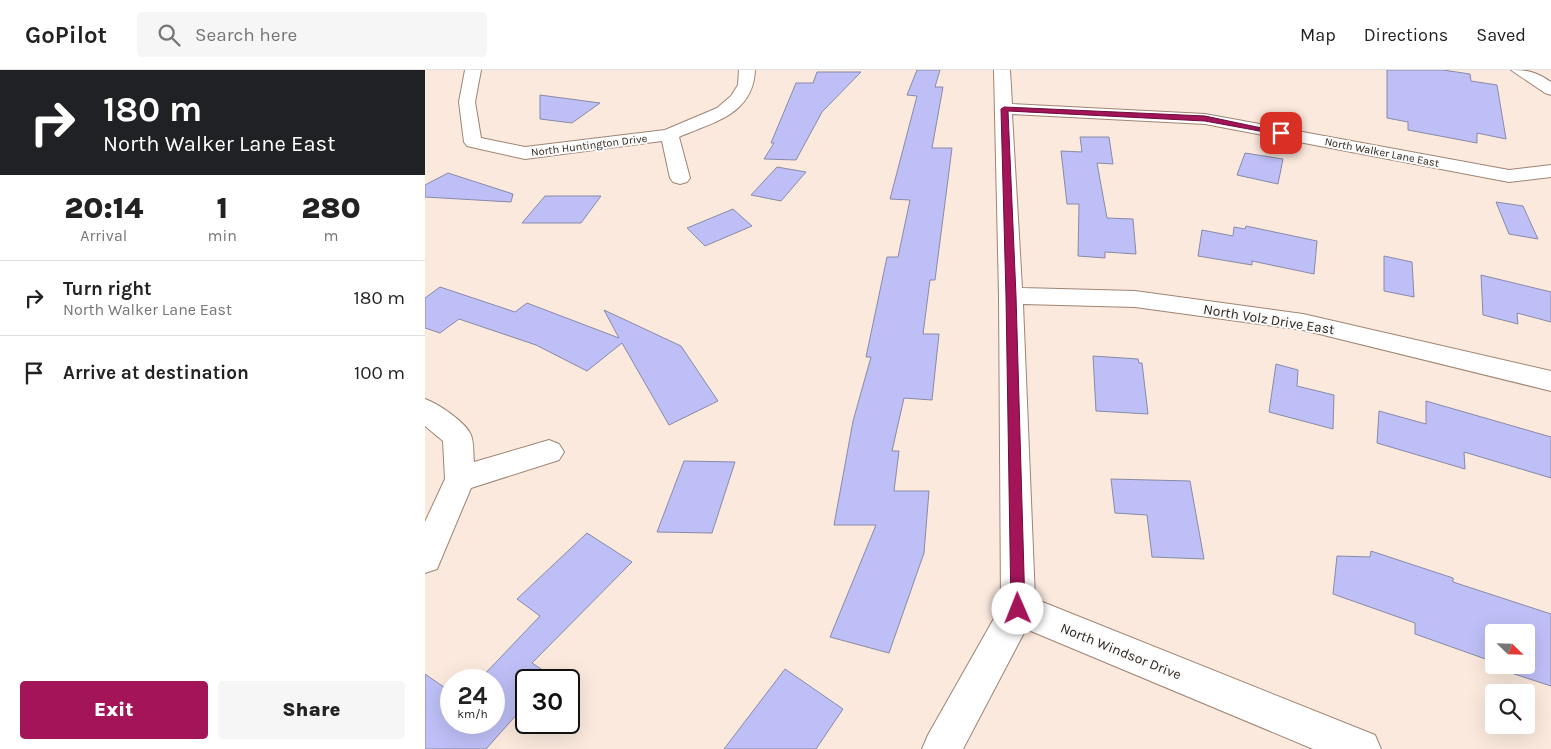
<!DOCTYPE html>
<style>
:root{--surface:#fff;--page:#f6f6f6;--text:#222;--muted:#767676;--line:#e0e0e0;--accent:#a31459}
body{margin:0;font-family:Karla,sans-serif;background:var(--page);color:var(--text);height:100vh;display:flex;flex-direction:column;font-size:19px;white-space:nowrap}
*{box-sizing:border-box;margin:0}
p{font-size:16px;color:var(--muted)}
.icon{flex:none;width:28px;height:28px;fill:none;stroke:currentColor;stroke-width:2;stroke-linecap:round;stroke-linejoin:round}
.map{position:relative;flex:1;overflow:hidden}
.sheet{display:flex;flex-direction:column;background:var(--surface);width:425px}
.sheet>*{flex:none}
.hud{background:#202124;color:#fff;overflow:hidden}
.needle{width:32px;rotate:113deg}
.tools{position:absolute;left:1060px;top:554px;display:grid;gap:10px}
.tools a{display:grid;place-items:center;width:50px;height:50px;border-radius:5px;background:var(--surface);box-shadow:0 5px 20px #0002;font-size:25px}
.speed{position:absolute;left:15px;top:599px;display:flex;gap:10px;font-size:25px;font-weight:700;text-align:center}
.speed>*{display:grid;place-content:center;width:65px;height:65px;border-radius:50%;background:var(--surface);box-shadow:0 5px 20px #0002;line-height:1}
.speed small{font-size:12px;font-weight:400}
.speed .limit{border:2px solid #111;border-radius:8px;background:#fff;color:#111}
.pin{position:absolute;display:grid;place-items:center;width:42px;height:42px;color:#fff;margin:-21px;border-radius:10px;box-shadow:0 2px 8px #0006}
.me{position:absolute;width:55px;margin:-28px;rotate:359deg;stroke-linejoin:round;filter:drop-shadow(0 0 4px #0008)}
.turn{display:flex;align-items:center;gap:18px;height:105px;padding:0 20px;font-size:22px}
.turn .icon{width:65px;height:65px;stroke-width:2.5}
.turn b{display:block;font-size:35px;line-height:42px}
.eta{display:flex;justify-content:space-evenly;align-items:center;height:85px;text-align:center}
.eta b{font-size:30px;font-weight:800;line-height:35px}
.button{display:flex;gap:10px;margin-top:auto;padding:10px 20px}
.button a{flex:1;height:58px;border-radius:5px;background:var(--accent);color:#fff;font-size:20px;font-weight:800;line-height:58px;text-align:center}
.button a+a{background:var(--page);color:var(--text)}
ul{padding:0;list-style:none}
li{display:flex;align-items:center;gap:15px;height:75px;padding:0 20px;border-top:1px solid var(--line)}
li div{flex:1}
li b{display:block;font-size:19px}
li em{font-style:normal}
header{display:flex;align-items:center;gap:30px;box-sizing:border-box;height:70px;padding:0 25px;background:var(--surface);border-bottom:1px solid var(--line)}
header strong{font-size:24px}
nav{display:flex;gap:28px;margin-inline-start:auto;font-size:18px}
.search{width:350px;height:45px;background:var(--page);display:flex;align-items:center;gap:12px;box-sizing:border-box;padding:0 18px;border-radius:5px;color:var(--muted);font-size:19px}
main{display:flex;flex:1;min-height:0}
.map>svg:first-child{display:block}
</style>
<header>
<strong>GoPilot</strong>
<div class="search"><svg class="icon" aria-label="search" viewBox="0 0 24 24"><circle cx="10" cy="10" r="6"/><path d="M15 15l6 6"/></svg>Search here</div>
<nav><a>Map</a><a>Directions</a><a>Saved</a></nav>
</header>
<main>
<section class="sheet">
<div class="hud">
<div class="turn"><svg class="icon" aria-label="right" viewBox="0 0 24 24"><path d="M7 20v-9h11M14 6l5 5-5 5"/></svg><div><b>180 m</b>North Walker Lane East</div></div>
</div>
<div class="eta">
<div><b>20:14</b><p>Arrival</p></div>
<div><b>1</b><p>min</p></div>
<div><b>280</b><p>m</p></div>
</div>
<ul>
<li><svg class="icon" aria-label="right" viewBox="0 0 24 24"><path d="M7 20v-9h11M14 6l5 5-5 5"/></svg><div><b>Turn right</b><p>North Walker Lane East</p></div><em>180 m</em></li>
<li><svg class="icon" aria-label="arrive" viewBox="0 0 24 24"><path d="M6 21V4h12l-3 4 3 4H6"/></svg><div><b>Arrive at destination</b></div><em>100 m</em></li>
</ul>
<div class="button"><a>Exit</a><a>Share</a></div>
</section>
<div class="map">
<svg width="1126" height="679" viewBox="0 0 1126 679">
<rect width="100%" height="100%" fill="#fbe9dd"/>
<path fill="#bdbff6" stroke="#898aa7" d="M492,0H515L510,17H518L507,78H527L510,210H505L498,264H514L507,330L479,328L467,381H474L469,421H504L499,483L464,583L405,567L451,455H409L428,351L446,287H441L462,187H473L485,130L465,129L492,26L482,25Z
M962,0H1018L1045,4L1046,11L1072,15L1081,69L1052,63V73L983,60V52L962,48Z
M392,2H436L397,42L371,90L339,89L349,73H346L371,13H388Z
M115,25L175,33L147,53L115,49Z
M655,67H684L688,94L672,93L682,148L708,149L711,184L680,182V188L653,186L654,134H642L636,81L657,82Z
M820,83L858,89L853,114L812,105Z
M352,97L381,102L356,131L326,125Z
M23,103L88,124L86,132L0,127V115Z
M120,126H176L156,153H97Z
M1071,132L1098,136L1113,169L1084,164Z
M308,139L327,156L280,176L262,158Z
M821,156L892,171L889,204L827,191V195L773,186L777,160L808,166L809,157L820,159Z
M959,186L987,192L989,227L959,221Z
M1056,205L1126,222V252L1092,243L1093,254L1058,245Z
M15,217L90,242L102,233L194,268L179,240L256,276L293,331L244,355L197,273L162,301L111,275L34,249L15,263L0,258V228Z
M668,286L713,289L714,293H717L723,344L671,341Z
M851,294L873,300L872,316L909,325L908,359L844,342Z
M1001,331L1126,367V408L1039,382L1040,399L952,373L954,341L1001,354Z
M259,391L310,392L287,463L232,462Z
M686,409L765,411L779,489L727,487L722,445L690,443Z
M162,463L207,492L107,593L133,610H101V634L61,679H0V604L26,622V652H69V610H54L115,546L92,529Z
M946,481L1028,508V512L1126,544V616L1077,600V595H1101V562H1069V592L990,564V553L908,524L912,486L945,487Z
M360,599L418,639L391,679H299Z"/>
<g fill="none" stroke-linecap="round" stroke-linejoin="round">
<g stroke="#9f8472" stroke-width="2">
<path id="minor" d="M40,0H56L50,32L56,68L100,77L240,60L292,38L306,26L313,15L314,0H330C328,45 288,52 254,67L265,108L262,112L255,114L248,112L245,108L237,71L100,89L42,76L39,72L34,32Z
M569,0H585L587,34L780,44L1084,100L1126,95V107L1084,112L780,54L587,44L597,218L710,221L878,244L1126,301V321L878,260L710,237L598,234L610,529L950,665L956,679H888L601,559L538,679H497L503,665L576,536L574,226Z
M1086,0C1103,0 1112,2 1126,12V25L1120,23Z
M0,329C12,333 41,352 46,365C49,373 48,384 49,392L124,370L134,374L139,382L134,390L46,418L12,499L0,503V452L20,409L18,371L0,356Z"/>
</g>
<use href="#minor" fill="#fff" fill-rule="evenodd"/>
</g>
<path fill="#a31459" stroke="#6a0d3a" d="M579,37L780,46L860,63L856,65L780,51L583,41L591,226L600,539L598,544L593,546L588,544L586,539L581,226L576,39Z"/>
<g text-anchor="middle" stroke-width="4" stroke-linejoin="round" paint-order="stroke">
<g font-size="11" fill="#31261f" stroke="#fafafa">
<text transform="translate(164 75) rotate(-7)" y="4">North Huntington Drive</text>
<text transform="translate(957 82) rotate(11)" y="4">North Walker Lane East</text>
</g>
<g font-size="14" fill="#31261f" stroke="#fafafa">
<text transform="translate(844 249) rotate(9)" y="5">North Volz Drive East</text>
<text transform="translate(696 581) rotate(22)" y="5">North Windsor Drive</text>
</g>
</g>
</svg>
<div class="tools">
<a><svg class="needle" viewBox="-14 -14 28 28"><path d="M0-13l5 13h-10z" fill="#e53935"/><path d="M0 13l5-13h-10z" fill="#767676"/></svg></a>
<a><svg class="icon" aria-label="search" viewBox="0 0 24 24"><circle cx="10" cy="10" r="6"/><path d="M15 15l6 6"/></svg></a>
</div>
<div class="speed"><div>24<small>km/h</small></div><div class="limit">30</div></div>
<div class="pin" style="left:856px;top:63px;background:#d93025"><svg class="icon" aria-label="arrive" viewBox="0 0 24 24"><path d="M6 21V4h12l-3 4 3 4H6"/></svg></div>
<svg class="me" style="left:593px;top:539px" viewBox="-20 -20 40 40"><circle r="19" fill="#fff"/><path d="M0-13L10 11 0 6-10 11z" fill="#a31459"/></svg>
</div>
</main>
